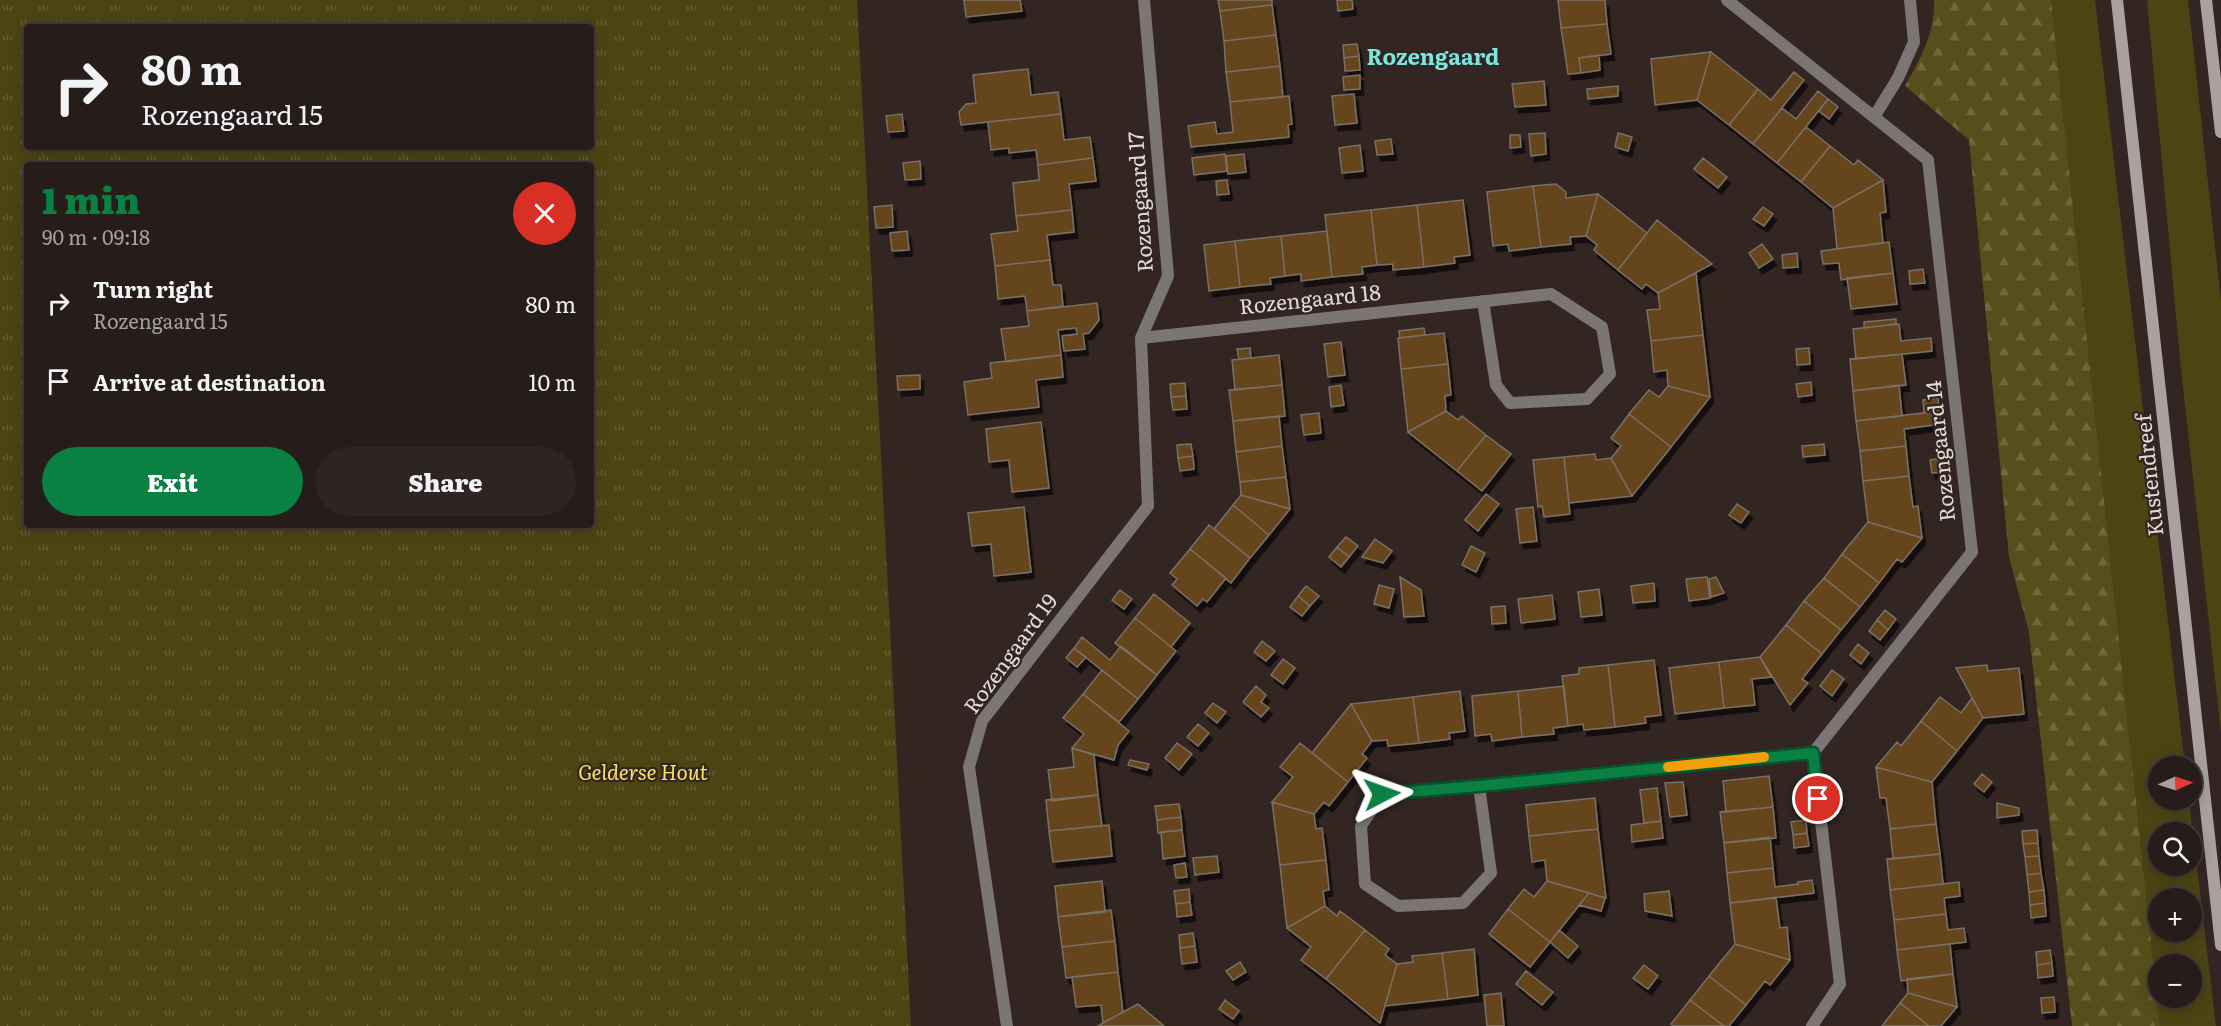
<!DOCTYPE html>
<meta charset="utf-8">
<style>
:root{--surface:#261c1a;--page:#2e2523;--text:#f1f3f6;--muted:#a4a1a2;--line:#423a39;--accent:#0b8043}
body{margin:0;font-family:Literata,serif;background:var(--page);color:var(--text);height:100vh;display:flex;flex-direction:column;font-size:22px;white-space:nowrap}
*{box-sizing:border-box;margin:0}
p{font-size:20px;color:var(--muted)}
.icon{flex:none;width:33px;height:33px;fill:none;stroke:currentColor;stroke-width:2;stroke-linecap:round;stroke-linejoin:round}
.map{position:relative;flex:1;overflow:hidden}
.panel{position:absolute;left:24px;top:162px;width:570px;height:366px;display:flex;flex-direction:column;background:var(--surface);border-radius:6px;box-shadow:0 3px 15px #0003,0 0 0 2px var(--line)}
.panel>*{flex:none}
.hud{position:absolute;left:24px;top:24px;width:570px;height:126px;border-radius:6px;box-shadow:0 3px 15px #0003,0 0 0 2px var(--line);background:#261c1a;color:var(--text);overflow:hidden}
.needle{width:39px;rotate:87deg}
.buttons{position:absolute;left:2148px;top:756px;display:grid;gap:12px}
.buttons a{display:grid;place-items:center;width:54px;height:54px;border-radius:50%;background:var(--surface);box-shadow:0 3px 15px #0003,0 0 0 2px var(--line);font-size:30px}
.pin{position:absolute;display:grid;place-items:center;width:51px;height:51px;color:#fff;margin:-26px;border:3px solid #fff;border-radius:50%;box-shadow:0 2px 6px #0007}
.me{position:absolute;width:66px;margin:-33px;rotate:86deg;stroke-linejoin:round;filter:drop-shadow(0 0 4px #0008)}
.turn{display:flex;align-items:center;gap:21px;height:126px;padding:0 18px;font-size:27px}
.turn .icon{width:78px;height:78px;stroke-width:2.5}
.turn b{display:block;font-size:42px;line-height:51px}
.round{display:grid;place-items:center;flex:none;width:63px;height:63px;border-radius:32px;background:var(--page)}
.headline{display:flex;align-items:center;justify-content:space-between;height:102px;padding:0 18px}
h1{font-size:36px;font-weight:800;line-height:45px;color:var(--accent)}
.button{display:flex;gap:12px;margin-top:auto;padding:12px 18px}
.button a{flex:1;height:69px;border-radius:36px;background:var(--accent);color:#fff;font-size:24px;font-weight:800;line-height:69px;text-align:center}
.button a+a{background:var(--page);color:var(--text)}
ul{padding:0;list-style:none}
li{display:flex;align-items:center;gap:18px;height:78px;padding:0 18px}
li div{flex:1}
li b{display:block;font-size:22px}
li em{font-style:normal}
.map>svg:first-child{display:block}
</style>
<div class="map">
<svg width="2221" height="1026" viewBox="0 0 2221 1026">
<defs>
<pattern id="forest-firs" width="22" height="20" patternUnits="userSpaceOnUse" patternTransform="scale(1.5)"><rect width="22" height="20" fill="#584e1c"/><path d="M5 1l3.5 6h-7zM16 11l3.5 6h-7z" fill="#70673c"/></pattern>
<pattern id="park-tufts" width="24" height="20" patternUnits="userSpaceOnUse" patternTransform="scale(1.5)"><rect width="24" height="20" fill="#4d4414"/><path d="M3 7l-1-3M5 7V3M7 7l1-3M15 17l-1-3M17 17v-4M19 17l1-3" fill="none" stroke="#665e35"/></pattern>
<filter id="shadow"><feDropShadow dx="3.5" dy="6" stdDeviation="0" flood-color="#0009"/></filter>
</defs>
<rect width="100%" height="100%" fill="#322522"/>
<path fill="#4d4414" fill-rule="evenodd" d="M2051,0H2095L2185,766H2158V800H2189L2216,1026H2160ZM2158,832H2192V866H2158ZM2158,898H2192V932H2158ZM2158,964H2192V998H2158Z
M2147,0H2188L2221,301V733L2180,359Z"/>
<path fill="url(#forest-firs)" d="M1934,0H2051L2160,1026H2072L2029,632L2009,557L1969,140L1905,86C1921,58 1935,33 1934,0Z"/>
<path fill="url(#park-tufts)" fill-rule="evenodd" d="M0,0H857L911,1026H0ZM27,27H591V147H27ZM27,165H591V525H27Z"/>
<path fill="#65441d" stroke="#7a7066" stroke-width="1.5" filter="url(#shadow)" d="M964,0H1020L1022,11L966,17Z
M1218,0H1272V5L1220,11Z
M1337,0H1352L1353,9L1338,11Z
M1558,0H1605L1607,24L1561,28Z
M1272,5L1276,35L1224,41L1220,11Z
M1607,24L1611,54L1579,58L1581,73L1568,74L1561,28Z
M1276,35L1280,66L1226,72L1224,41Z
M1357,44L1359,56L1344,58L1343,45Z
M1711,52L1758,89L1729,125L1697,100Z
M1711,52L1697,100L1655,105L1651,59Z
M1599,55L1600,70L1581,73L1579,58Z
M1359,56L1360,70L1345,71L1344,58Z
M1280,66L1283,97L1230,102L1226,72Z
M1028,69L1031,95L1058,92L1061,114L961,125L959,112L966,104L976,103L973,75Z
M1794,72L1804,80L1753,144L1729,125L1758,89L1771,100Z
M1360,75V89L1344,90L1343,77Z
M1544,81L1546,105L1515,107L1512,84Z
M1618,86V96L1588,99L1587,89Z
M1818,91L1828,99L1777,163L1753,144L1782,108L1796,119Z
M1354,94L1357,123L1335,125L1332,96Z
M1289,96L1292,124L1288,125L1289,137L1191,147L1188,126L1215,122L1217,134L1233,132L1230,102Z
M1828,99L1838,107L1829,119L1819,111Z
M902,114L904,131L888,132L886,116Z
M1061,114L1064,140L1090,137L1093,158L1038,165L1036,150L1009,153V148L991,150L988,122Z
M1806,127L1830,146L1801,182L1777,163Z
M1545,133L1546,154L1531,156L1529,134Z
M1618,133L1632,137L1628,151L1615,147Z
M1510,135H1520L1521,147L1510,148Z
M1391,139L1393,154L1377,155L1375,141Z
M1360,145L1363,171L1342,173L1339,148Z
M1830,146L1854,165L1858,160L1883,180L1833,208L1801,182Z
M1225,154L1227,171L1194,175L1192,158Z
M1244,154L1246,172L1228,174L1226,156Z
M1093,158L1096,181L1069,184L1072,210L1016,216L1013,183L1039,180L1038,165Z
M1703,158L1727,177L1718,188L1694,169Z
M920,161L921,179L905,180L903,163Z
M1227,180L1229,194L1217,195L1216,181Z
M1883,180L1886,212L1880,213L1883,243L1837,249L1833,208Z
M1556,184L1566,192V198L1598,194L1586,236L1570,237L1571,244L1541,247L1533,186Z
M1533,186L1541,247L1509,251L1508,244L1493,246L1487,192Z
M1598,194L1647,233L1618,270L1594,250L1597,245L1586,236Z
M1463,200L1470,255L1454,257L1455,263L1424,267L1417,205Z
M892,205L893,227L876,228L874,207Z
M1417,205L1424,267L1393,270V264L1377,265L1371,210Z
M1763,207L1773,214L1764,226L1753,219Z
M1072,210L1074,232L1047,235L1050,260L995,266L991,234L1018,231L1016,216Z
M1371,210L1377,265L1362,267L1363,274L1332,277L1325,215Z
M1657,220L1712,264L1658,293L1646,284L1642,289L1618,270Z
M907,231L909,250L892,251L890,233Z
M1327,231L1332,277L1301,281V274L1285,276L1281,236Z
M1281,236L1285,276L1270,278L1271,284L1240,287L1235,241Z
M1235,241L1240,287L1209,291L1204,245Z
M1889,242L1893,273L1841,280L1839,263L1823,264L1821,251Z
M1762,244L1773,259L1759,268L1749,253Z
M1797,253L1798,267L1783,268L1782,255Z
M1050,260L1053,285H1061L1063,306L1027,311L1025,296L998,299L995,266Z
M1923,269L1925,283L1910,284L1909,271Z
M1696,273L1703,335L1651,341L1647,310L1660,309L1658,293Z
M1893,273L1897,304L1851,309L1847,278Z
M1097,303L1099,320L1089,333L1083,334L1085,349L1064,351L1062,336L1077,334L1076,328L1058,330L1061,355L1006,362L1001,329L1029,326L1027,311Z
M1896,319V324L1864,328V322Z
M1899,324L1901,341L1931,338L1932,351L1856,359L1853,329Z
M1424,328L1425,335L1400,338L1399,331Z
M1444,333L1448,364L1401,369L1398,338Z
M1703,335L1710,397L1668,386L1667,370L1654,372L1651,341Z
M1341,342L1345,375L1328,377L1324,344Z
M1250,348L1251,358L1239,359L1237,349Z
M1809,348L1810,364L1797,365L1796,349Z
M1902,354L1906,385L1853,391L1850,359Z
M1061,355L1063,377L1036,380L1039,407L968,415L964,382L992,378L990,363Z
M1279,355L1282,385L1235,390L1232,360Z
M1448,364L1451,395L1445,396L1446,411L1408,432L1401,369Z
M920,375V389L898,390L897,376Z
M1811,382L1812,395L1798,397L1796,384Z
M1185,383L1186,396L1171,397L1170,384Z
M1282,385L1285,416L1233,421L1229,390Z
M1341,385L1344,405L1331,407L1329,387Z
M1899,385L1902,416L1856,421L1853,391Z
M1668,386L1710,397L1671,447L1629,414L1649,390L1659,397Z
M1186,396L1187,409L1173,410L1171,397Z
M1938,398L1939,411L1924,413L1923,400Z
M1446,411L1458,420L1462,416L1486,435L1457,471L1408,432Z
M1939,411L1941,424L1904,429L1906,446L1860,451L1856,421Z
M1319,413L1321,433L1304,435L1301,415Z
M1629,414L1671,447L1632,496L1611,458L1621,446L1611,438Z
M1279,416L1282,446L1236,452L1233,421Z
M1041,422L1049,488L1012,492L1009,460L989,462L986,429Z
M1486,435L1511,454L1482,491L1457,471Z
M1191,444L1193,456L1178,458L1177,445Z
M1824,444L1825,455L1803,457L1802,446Z
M1282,446L1286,477L1240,482L1236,452Z
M1906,446L1909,476L1863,481L1860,451Z
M1595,454L1596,460L1611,458L1632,496L1569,503L1564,457Z
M1193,456L1194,469L1180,471L1178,458Z
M1564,457L1570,514L1544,517L1542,506L1538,507L1533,460Z
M1944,458L1946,472L1932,473L1930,460Z
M1909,476L1913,507L1918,506L1922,538L1868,522L1863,481Z
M1286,477L1290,509L1241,495L1240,482Z
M1486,494L1499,504L1478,531L1465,520Z
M1241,495L1290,509L1269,535L1233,505Z
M1737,504L1749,512L1741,523L1729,515Z
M1233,505L1269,535L1250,558L1214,529Z
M1024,507L1031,572L994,576L991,544L972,546L968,513Z
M1533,507L1537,541L1520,543L1516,509Z
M1868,522L1922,538L1902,562L1897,559L1879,583L1842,554Z
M1209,525L1250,558L1231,583L1190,549Z
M1346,537L1358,546L1349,557L1337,547Z
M1375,539L1392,551L1383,563L1362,557Z
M1471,546L1485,553L1476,572L1462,565Z
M1337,547L1349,557L1341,567L1329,557Z
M1190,549L1226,578L1207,602L1203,599L1197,606L1172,585L1177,579L1170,573Z
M1842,554L1879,583L1860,607L1824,578Z
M1400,577L1421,590L1424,616L1404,617Z
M1707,577L1710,598L1689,601L1686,579Z
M1716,577L1724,593L1711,597L1709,579Z
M1824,578L1860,607L1841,630L1804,601Z
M1654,583L1655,601L1633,603L1631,586Z
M1379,585L1394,589L1389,608L1374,604Z
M1306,586L1319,596L1310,606L1298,596Z
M1599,589L1602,615L1581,617L1578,592Z
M1120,590L1132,599L1124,609L1112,600Z
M1154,594L1190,623L1171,647L1135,618Z
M1552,595L1555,619L1521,623L1518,599Z
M1298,596L1310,606L1302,616L1290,607Z
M1804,601L1841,630L1822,654L1786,625Z
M1505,606L1506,623L1492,624L1491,607Z
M1885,610L1896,619L1888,630L1877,620Z
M1135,618L1176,651L1157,675L1115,643Z
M1877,620L1888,630L1880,640L1869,631Z
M1786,625L1822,654L1802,679L1808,683L1790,705L1760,657Z
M1082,637L1110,660L1121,646L1157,675L1138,699L1074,648Z
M1262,641L1275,651L1266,661L1254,652Z
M1858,644L1869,653L1861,664L1850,655Z
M1074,648L1086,657L1077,667L1066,658Z
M1760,657L1771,677L1752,679L1755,705L1724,708L1719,662Z
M1283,659L1295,668L1283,684L1271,675Z
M1654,660L1661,715L1645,717L1646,723L1615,727L1608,665Z
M1719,662L1724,708L1675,714L1669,668Z
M1608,665L1615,727L1584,730L1583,724L1568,726L1562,676L1579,674V668Z
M1987,665L1988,671L2019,668L2024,714L1983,718L1956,668Z
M1102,670L1138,699L1119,722L1083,694Z
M1832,670L1844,679L1832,696L1820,686Z
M1256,686L1266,695L1261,702L1269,708L1261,717L1243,702Z
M1564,686L1568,726L1553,728L1554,734L1522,737L1518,691Z
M1460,691L1465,731L1449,733L1450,739L1419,743L1413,697Z
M1518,691L1522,737L1492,741L1491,734L1475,736L1472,696Z
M1083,694L1129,731L1118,745L1114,760L1072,748L1084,734L1063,718Z
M1413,697L1419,743L1388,746L1387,740L1372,741L1351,704Z
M1940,697L1961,713L1972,698L1983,718L1957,751L1921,721Z
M1213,703L1226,712L1217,723L1205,713Z
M1351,704L1372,741L1362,754L1367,758L1348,782L1312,753Z
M1921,721L1957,751L1932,782L1876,767L1897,742L1901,746Z
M1198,724L1209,733L1198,746L1187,737Z
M1177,743L1192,754L1179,770L1165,758Z
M1300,743L1348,782L1329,806L1324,802L1314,814L1272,802L1293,777L1280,767Z
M1072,748L1094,755L1098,795L1052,801L1048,770L1074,767Z
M1130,760L1149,764L1147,770L1128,765Z
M1876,767L1932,782L1936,824L1890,829L1886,798H1880Z
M1982,774L1992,782L1984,792L1974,784Z
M1769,776L1773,807L1726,812L1723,781Z
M1683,782L1687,815L1670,817L1665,783Z
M1657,788L1661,821L1644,823L1640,790Z
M1098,795L1102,826L1049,831L1046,800Z
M1595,798L1598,829L1529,836L1526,805Z
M1272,802L1314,814L1316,829L1322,828L1326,860L1280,865Z
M1997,803L2019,808V815L1997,818Z
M1179,804L1181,817L1157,820L1155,806Z
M1773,807L1776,838L1724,843L1720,812Z
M1181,817L1182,830L1158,833L1157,820Z
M1806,820L1807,833L1793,835L1791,822Z
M1661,821L1663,838L1632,842L1631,825Z
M1936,824L1940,854L1893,859L1890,829Z
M1109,825L1112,856L1053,862L1049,831Z
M1598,829L1606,898L1547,881L1545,860L1532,862L1529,836Z
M1182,830L1185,856L1163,859L1161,832Z
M2037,830L2038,843L2023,844L2022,831Z
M1807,833L1809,846L1794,848L1793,835Z
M1770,837L1773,868L1727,873L1724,843Z
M2038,843L2039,856L2025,857L2023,844Z
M1940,854L1943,884L1890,890L1887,859Z
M1217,856L1219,872L1195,875L1193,858Z
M2039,856L2041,873L2027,875L2025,857Z
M1326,860L1329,890L1323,891L1325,906L1287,928L1280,865Z
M1185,863L1187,877L1176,878L1174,865Z
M1773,868L1775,887L1798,884V882L1812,880L1814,893L1730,903L1727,873Z
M2041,873L2044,890L2029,892L2027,875Z
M1102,881L1105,912L1058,917L1055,886Z
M1547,881L1589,893L1550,942L1508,909L1524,889L1534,897Z
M1959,882L1960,896L1944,898L1946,914L1894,920L1890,890Z
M1189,889L1190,902L1176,904L1174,891Z
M2044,890L2045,903L2030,905L2029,892Z
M1669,891L1672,916L1645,911L1644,894Z
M1589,893L1605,898L1601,911L1579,905Z
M1776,898L1780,928L1787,927L1790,960L1735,944L1730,903Z
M1190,902L1192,915L1177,917L1176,904Z
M2045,903L2046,916L2031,918L2030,905Z
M1325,906L1337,916L1340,911L1365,930L1326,979L1301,960L1311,947L1287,928Z
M1508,909L1550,942L1530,967L1489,934Z
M1111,910L1115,941L1062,947L1058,917Z
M1946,914L1948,930L1964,928L1966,942L1897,950L1894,920Z
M1365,930L1389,949L1385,955L1397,964L1380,1023L1326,979Z
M1559,930L1578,946L1568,958L1550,942Z
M1193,933L1195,946L1180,948L1179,935Z
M1115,941L1118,972L1066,978L1062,947Z
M1735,944L1790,960L1770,985L1765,981L1746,1005L1709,976Z
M1950,944L1953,974L1901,981L1897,950Z
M1195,946L1197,962L1182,964L1180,948Z
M1474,949L1478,995L1448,999L1442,953Z
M2050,950L2052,963L2037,965L2036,952Z
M1442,953L1448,999L1385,1006L1397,964L1413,962L1412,956Z
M1240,962L1246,972L1233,980L1226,971Z
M2052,963L2053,976L2038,978L2037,965Z
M1644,965L1658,976L1648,989L1633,978Z
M1526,971L1553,992L1542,1005L1516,984Z
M1118,972L1123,1012L1103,1023L1101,1005L1076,1007L1072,977Z
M1953,974L1957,1007L1908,993L1907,979Z
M1709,976L1746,1005L1729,1026H1724L1690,1000Z
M1501,993L1504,1026H1487L1484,995Z
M1908,993L1957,1007L1941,1026H1929L1900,1003Z
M2054,997L2055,1012L2042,1013L2041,998Z
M1225,1000L1239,1011L1233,1019L1219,1009Z
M1690,1000L1724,1026H1674L1671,1024Z
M1900,1003L1929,1026H1882Z
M1138,1004L1164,1026H1098L1103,1023Z"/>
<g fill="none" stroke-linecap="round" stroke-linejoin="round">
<path stroke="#7c7576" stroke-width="12" d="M1727,0L1928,160L1972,552L1813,753
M1874,117L1898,78L1914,42L1910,0
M1141,338L1551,294L1602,327L1610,374L1587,399L1510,403L1496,385L1483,301
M1479,786L1491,873L1463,903L1398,906L1365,884L1361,826L1382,794L1479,786L1813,753
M1007,1026L969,767L982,721L1148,506L1141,338L1168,276L1144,0
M1812,1026L1840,984L1813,753"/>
<path stroke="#aba0a1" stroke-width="12" d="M2117,0L2221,945
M2206,0L2221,132"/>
</g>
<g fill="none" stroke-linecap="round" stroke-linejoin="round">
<g stroke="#07532c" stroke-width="15">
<path id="route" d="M1382,794L1479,786L1813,753L1818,799"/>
</g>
<use href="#route" stroke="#0b8043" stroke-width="10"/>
<path stroke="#f59e0b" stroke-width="10" d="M1668,767L1764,757"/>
</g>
<g text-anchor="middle" stroke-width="4.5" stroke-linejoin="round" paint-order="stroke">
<g font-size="21" fill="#e2dad7" stroke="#322522">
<text transform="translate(1141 202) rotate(-94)" y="7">Rozengaard 17</text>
<text transform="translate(1310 300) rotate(-6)" y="7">Rozengaard 18</text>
<text transform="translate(1941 451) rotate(-96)" y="7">Rozengaard 14</text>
<text transform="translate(2150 475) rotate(-96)" y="7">Kustendreef</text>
<text transform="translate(1011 654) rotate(-54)" y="7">Rozengaard 19</text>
</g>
<g font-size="21" font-style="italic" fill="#f9e161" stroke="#322522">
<text x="643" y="780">Gelderse Hout</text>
</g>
<g font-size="22" font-weight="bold" fill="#7be6de" stroke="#322522">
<text x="1433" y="65">Rozengaard</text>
</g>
</g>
</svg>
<div class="buttons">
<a><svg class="needle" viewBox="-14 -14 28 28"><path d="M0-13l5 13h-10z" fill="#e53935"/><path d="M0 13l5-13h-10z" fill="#a4a1a2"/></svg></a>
<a><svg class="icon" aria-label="search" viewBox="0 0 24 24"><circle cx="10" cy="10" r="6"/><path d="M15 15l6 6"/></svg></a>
<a>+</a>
<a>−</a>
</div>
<div class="pin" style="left:1818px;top:799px;background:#d93025"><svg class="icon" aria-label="arrive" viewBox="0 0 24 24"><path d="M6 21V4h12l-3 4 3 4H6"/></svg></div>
<svg class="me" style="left:1382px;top:794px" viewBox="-20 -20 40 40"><path d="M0-17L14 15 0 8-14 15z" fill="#0b8043" stroke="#fff" stroke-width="4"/></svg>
<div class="hud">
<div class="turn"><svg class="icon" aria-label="right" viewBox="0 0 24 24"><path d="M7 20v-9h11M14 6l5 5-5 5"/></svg><div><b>80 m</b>Rozengaard 15</div></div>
</div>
<section class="panel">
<div class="headline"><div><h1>1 min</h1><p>90 m · 09:18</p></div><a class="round" style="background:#d93025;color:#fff"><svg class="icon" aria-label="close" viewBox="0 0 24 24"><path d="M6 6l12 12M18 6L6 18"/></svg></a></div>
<ul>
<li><svg class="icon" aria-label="right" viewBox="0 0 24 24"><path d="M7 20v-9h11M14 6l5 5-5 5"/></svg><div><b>Turn right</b><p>Rozengaard 15</p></div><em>80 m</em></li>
<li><svg class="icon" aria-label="arrive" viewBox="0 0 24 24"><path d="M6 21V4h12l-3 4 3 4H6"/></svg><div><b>Arrive at destination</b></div><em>10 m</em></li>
</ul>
<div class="button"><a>Exit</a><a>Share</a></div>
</section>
</div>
